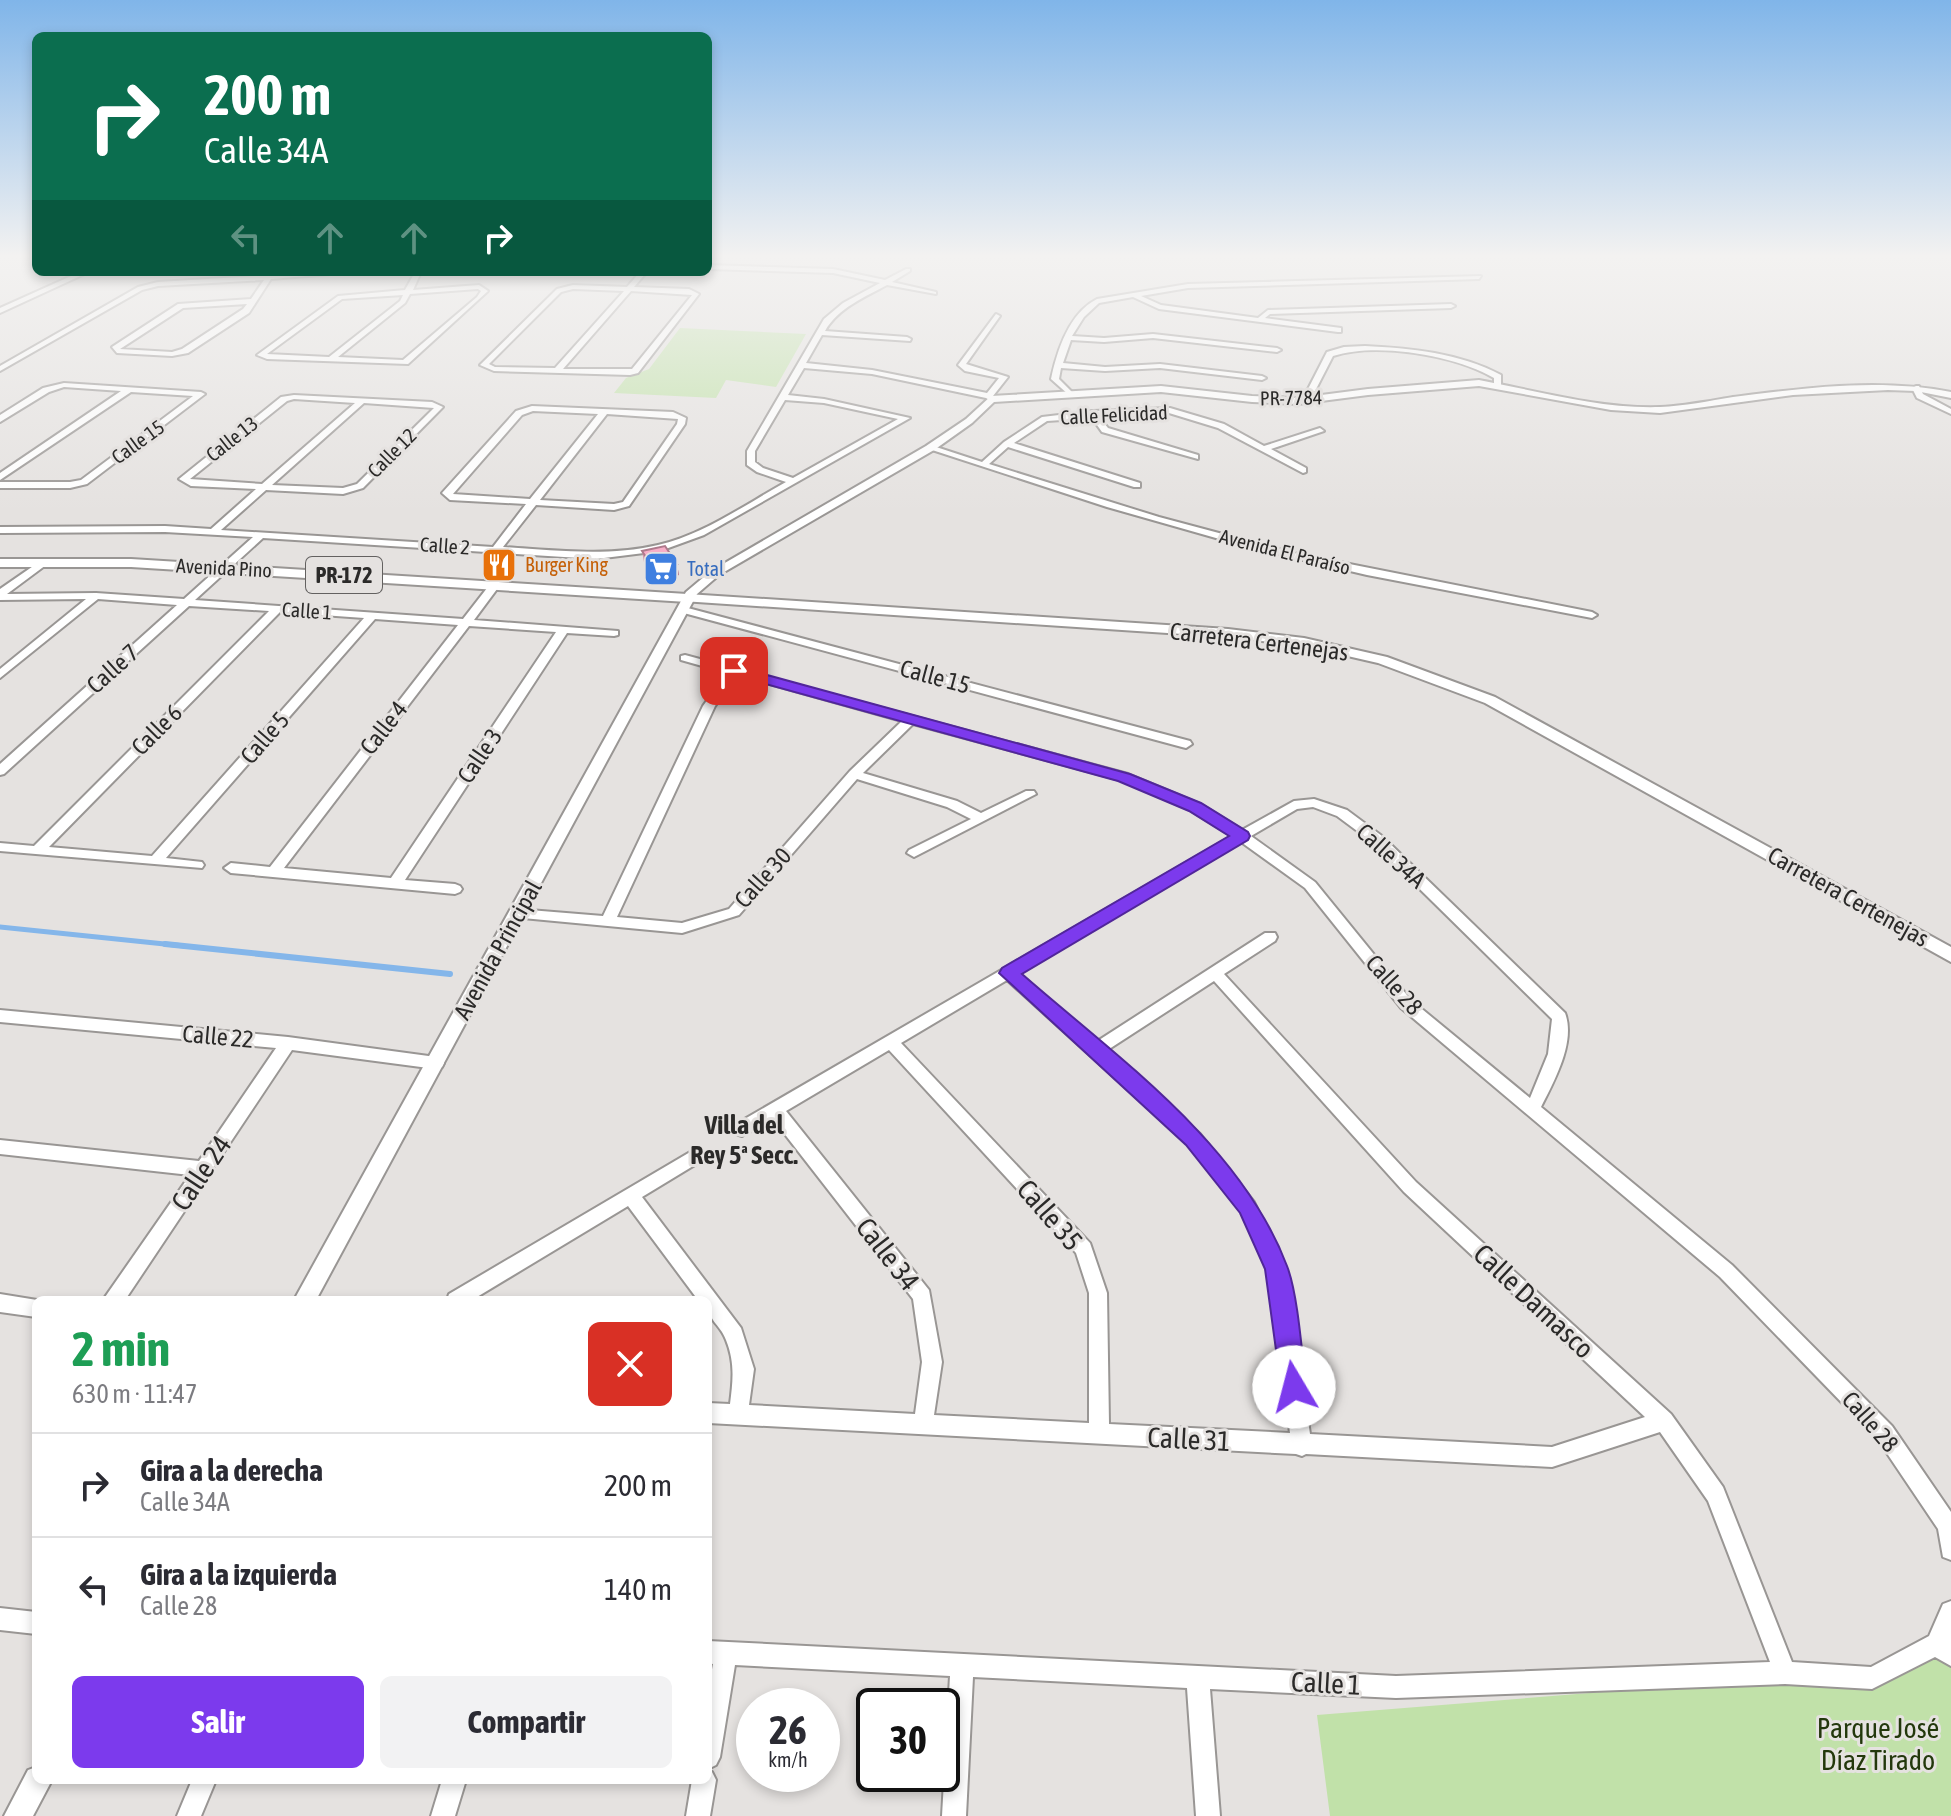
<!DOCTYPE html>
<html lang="es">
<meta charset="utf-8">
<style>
:root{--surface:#fff;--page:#f2f2f3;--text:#2b2b33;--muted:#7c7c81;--line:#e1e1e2;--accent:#7c3aed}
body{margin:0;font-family:"Asap Condensed",sans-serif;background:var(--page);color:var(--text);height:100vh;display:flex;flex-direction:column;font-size:30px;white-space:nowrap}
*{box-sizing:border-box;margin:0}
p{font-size:26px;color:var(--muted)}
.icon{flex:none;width:44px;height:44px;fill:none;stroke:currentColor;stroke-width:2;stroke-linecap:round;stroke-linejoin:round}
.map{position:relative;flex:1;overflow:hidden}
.side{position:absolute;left:32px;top:1296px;width:680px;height:488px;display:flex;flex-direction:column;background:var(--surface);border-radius:12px;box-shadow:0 4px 12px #0003}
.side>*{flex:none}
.top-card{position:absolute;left:32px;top:32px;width:680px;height:244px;border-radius:12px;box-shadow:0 4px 12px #0003;background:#0b6e4f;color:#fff;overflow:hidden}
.speed{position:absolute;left:736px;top:1688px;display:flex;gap:16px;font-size:40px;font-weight:700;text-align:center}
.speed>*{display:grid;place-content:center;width:104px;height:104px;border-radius:50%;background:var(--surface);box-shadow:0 4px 12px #0003;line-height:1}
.speed small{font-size:20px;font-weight:400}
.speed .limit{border:4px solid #111;border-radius:12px;background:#fff;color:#111}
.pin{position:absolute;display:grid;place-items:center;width:68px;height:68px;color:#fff;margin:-34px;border-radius:16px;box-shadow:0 4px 12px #0006}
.me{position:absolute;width:88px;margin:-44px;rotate:352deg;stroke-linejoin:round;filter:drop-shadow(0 0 6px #0008)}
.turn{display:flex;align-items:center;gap:28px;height:168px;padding:0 40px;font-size:36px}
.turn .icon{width:104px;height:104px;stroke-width:2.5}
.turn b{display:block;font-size:56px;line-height:68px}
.lanes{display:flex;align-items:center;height:76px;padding:0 40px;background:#0003;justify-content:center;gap:40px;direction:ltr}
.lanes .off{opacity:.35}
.round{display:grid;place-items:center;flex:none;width:84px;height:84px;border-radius:12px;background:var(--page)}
.headline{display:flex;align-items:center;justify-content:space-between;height:136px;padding:0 40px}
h1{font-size:48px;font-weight:700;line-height:60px;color:#1e9e55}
.button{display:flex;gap:16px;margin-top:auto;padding:16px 40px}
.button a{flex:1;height:92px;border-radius:12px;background:var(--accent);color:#fff;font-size:32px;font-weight:700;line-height:92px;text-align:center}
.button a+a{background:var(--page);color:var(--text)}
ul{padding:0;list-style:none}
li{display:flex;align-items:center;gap:24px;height:104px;padding:0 40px;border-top:2px solid var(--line)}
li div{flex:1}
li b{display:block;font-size:30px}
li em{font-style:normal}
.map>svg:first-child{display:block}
</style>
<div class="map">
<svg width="1951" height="1816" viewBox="0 0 1951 1816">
<rect width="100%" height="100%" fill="#e5e2e0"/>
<path fill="#c1e1a9" d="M680,328L806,334L776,387L726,380L716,398L614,393L626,378L649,369Z
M1937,1644L1951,1656V1816H1330L1317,1715L1888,1669Z"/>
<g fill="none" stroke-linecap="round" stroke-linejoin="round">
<path stroke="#84b6ea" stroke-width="5" d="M0,927L184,946"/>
<path stroke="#84b6ea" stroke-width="6" d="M165,944L450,974"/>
<g stroke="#999694" stroke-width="4">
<path id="minor" d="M708,265L833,269L885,280L906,269H910V271L892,282L936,292V294L887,285C865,297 838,308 825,331L907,337L911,339L910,341L822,335L806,363L872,370L987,393L999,378L965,371L958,365L996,314L1000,316L966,364L1008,377L993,396L994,401H991L986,398L872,374L804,368L788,395L824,399L910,418L704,535L660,551L596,559L263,538L195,600L463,619L491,583L495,582L500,585L474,620L618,631V635L614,636L567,633L405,880L455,884L460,886L462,889L460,892L455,894L231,873L224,868L231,863L270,867L458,625L375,619L166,858L202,862L204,865L202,868L0,851V843L34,846L269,611L189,606L4,774L0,775V764L177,605L98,599L0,678V669L86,599L0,600V589L42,560L47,563L46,565L7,594L96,593L184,599L253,537L165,532L0,533V527L165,526L211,529L256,489L191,486L179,479L281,397L294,395L432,402L443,407L363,488L343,494L266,490L221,530L493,547L526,504L450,500L442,493L516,411L532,406L673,412L686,418L685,424L629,506L614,510L536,505L503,547C554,550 607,557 658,545C703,535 746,504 786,482L757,472L747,465V451L824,319L843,303L880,283L833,273L708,269ZM294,399L355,403L262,484L190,479L287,401ZM785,400L824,403L898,419L793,478L763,468L755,462V451ZM364,403L434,408L357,484L343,488L272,485ZM533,411L598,414L530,499L453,494L522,415ZM607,414L678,419L677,424L623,502L614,504L540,500ZM280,612L364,618L152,856L49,847ZM469,626L556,632L391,878L284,868Z
M80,272H89L0,313V308Z
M320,272H356L271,279L249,313L188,353L172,356L117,353L112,347L178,304L251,299L264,280L158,286L142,290L0,371V366L138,287L158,282ZM247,304L243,309L182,349L172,352L120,349L183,308Z
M415,272H421L413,290L479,285L488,291L408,364L267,359L257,355L338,296L405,290ZM478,289L481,291L477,297L403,360L338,357L405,303L410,294ZM403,295L400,301L329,357L267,354L342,299Z
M640,272H647L634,287L689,289L699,294L638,373L630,375L494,371L480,365L557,289L573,285L627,287ZM573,289L624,291L555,368L495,367L489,364L561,292ZM631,291L692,295L632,369H563Z
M1481,276L1479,279L1188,288L1141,296L1161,305L1258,318L1268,310L1451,304L1455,306L1451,308L1270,314L1265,318L1341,328V332H1338L1159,309L1133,297L1099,303L1084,317L1072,336L1104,338L1153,334L1277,348L1281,350L1277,352L1153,338L1104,342L1071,340L1063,363L1105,367L1160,364L1262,376L1266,378L1262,380L1160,368L1105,371L1061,368L1059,379L1073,393L1069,395L1051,379C1057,351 1069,313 1097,299L1188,284Z
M1365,346C1410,348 1460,353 1501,375V385L1494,387V378C1454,355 1377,342 1333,356L1315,391L1308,393L1307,391L1327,352L1344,347Z
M64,383L201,392L205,394L87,484L70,488H0V482H70L81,480L193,396L131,392L0,480V473L121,391L64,387L49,392L0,422V415L43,388Z
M1916,386H1919L1923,394L1951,409V414L1917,398L1912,388Z
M1170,408L1224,424L1264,446L1320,428L1324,431L1271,449L1306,468V472L1303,473L1218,428L1169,413L1100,418L1108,428L1198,455V459L1102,432L1092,418L1047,421L1014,443L1140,483V487H1134L1008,447L989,464L1159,517L1294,553L1592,612L1597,615L1592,618L1367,575L1244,546L1107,507L926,448L930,445L982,462L1004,442L1042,417L1093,411Z
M684,607L1190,741L1192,744L1186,748L1182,747L680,612L679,610Z
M685,655L1128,774L1200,804L1242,830L1294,801L1314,799L1347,810L1382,836L1565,1013C1576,1042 1554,1081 1541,1107L1732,1265L1892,1426L1951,1512V1560L1943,1557L1938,1529L1878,1440L1720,1277L1401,1008L1305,888L1241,842L1019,973L1096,1042L1265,933H1275L1277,937L1275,941L1224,974L1416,1182L1671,1414L1723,1487L1792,1662L1871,1667L1929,1636L1943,1604L1951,1601V1666L1935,1657L1872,1689L1785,1684L1396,1698L1210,1689L1220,1816H1196L1187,1688L973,1677L966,1816H942L950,1676L735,1665L720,1757L716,1765L708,1769V1691L713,1664L708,1663V1641L1396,1676L1770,1662L1708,1501L1660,1432L1552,1467L1306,1454L1302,1456L1296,1454L708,1423V1403L730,1404C733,1381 735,1362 726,1340C719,1322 708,1323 708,1300H698L628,1206L472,1300H447L449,1294L697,1148L703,1150L705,1155L703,1160L642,1197L741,1328L754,1369L749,1405L915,1414L922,1362L913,1299L773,1119L742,1136L736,1134L734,1129L736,1124L1232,836L1190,810L1120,780L913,724L863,773L957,801L981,813L1026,791H1034L1036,794L914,857L907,853L909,850L971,819L947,807L857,779L739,915L682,933L512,917L510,914L512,911L517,909L603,916L703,706L727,673L681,660V656ZM737,675L902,721L850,771L729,909L682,923L617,917L715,706ZM1313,807L1337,816L1372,842L1552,1019L1548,1054L1530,1098L1411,1000L1315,882L1251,836L1297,809ZM1007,980L1188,1144L1242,1212L1268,1269L1290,1433L1109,1424L1107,1293L1090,1243L901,1043ZM1214,981L1404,1192L1645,1417L1552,1447L1310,1434L1286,1269L1254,1202L1200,1134L1106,1051ZM889,1050L1076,1253L1089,1293V1423L934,1415L942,1362L929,1290L786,1111Z
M0,1010L288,1037L436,1057L442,1059L444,1063L442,1067L436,1069L292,1050L125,1300H103L190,1175L0,1154V1140L199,1161L276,1048L0,1022Z
M0,1294L37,1300L36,1317L0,1312Z
M0,1608L36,1612V1634L0,1630Z
M708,1770L712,1772L716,1780L710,1816H686L692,1780H708Z
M192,1780H216L201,1816H177Z
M442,1780H466L455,1816H431Z"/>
</g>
<g stroke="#999694" stroke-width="4">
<path id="tertiary" d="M1479,380C1538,391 1600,409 1660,407C1684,406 1709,401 1733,397C1805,388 1879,378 1951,392V398L1916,391L1888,390L1793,395L1660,413L1611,410L1479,386L1368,395L1298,404L1252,402L1161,392L994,402L972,423L934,450L719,575L697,594L316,1300H294L686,592L711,571L926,446L966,419L991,396L1161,386L1252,396L1298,398L1368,389Z
M36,1767V1780H52L33,1816H4L28,1770Z"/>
</g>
<g stroke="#999694" stroke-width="4">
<path id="secondary" d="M687,594L1228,629L1304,638L1387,657L1495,697L1951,947V962L1485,703L1378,663L1304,646L1228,637L682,601V595Z"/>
</g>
<g stroke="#999694" stroke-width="4">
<path id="primary" d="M0,559H131L687,594L694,598L687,602L131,567H0Z"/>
</g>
<use href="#minor" fill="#fff" fill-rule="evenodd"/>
<use href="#tertiary" fill="#fff" fill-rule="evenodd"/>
<use href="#secondary" fill="#fff" fill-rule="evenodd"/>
<use href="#primary" fill="#fff" fill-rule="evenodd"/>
</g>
<path fill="#d596ac" d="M642,551L677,564L679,575L656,581L644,562Z"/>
<path fill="#ae7a8c" d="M677,564L679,575L656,581L654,569Z"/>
<path fill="#f8aec8" stroke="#ae7a8c" stroke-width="2" d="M665,546L677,564L654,569L642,551Z"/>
<linearGradient id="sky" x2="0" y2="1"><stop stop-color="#80b5e9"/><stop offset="0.5" stop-color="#f3f2f1"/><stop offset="1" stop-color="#f3f2f1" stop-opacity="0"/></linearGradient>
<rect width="1951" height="512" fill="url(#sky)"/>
<path fill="#7c3aed" stroke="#51269a" stroke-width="2" d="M734,666L1130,774L1201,803L1248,832L1250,836L1248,840L1022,974C1118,1058 1241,1144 1287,1266C1298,1294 1302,1354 1306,1387L1303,1395L1294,1399L1285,1395L1281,1387L1265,1269L1240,1213L1186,1145L999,973L1002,968L1229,836L1189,811L1118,781L729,674V667Z"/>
<defs>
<g id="restaurant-square" transform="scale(1.8)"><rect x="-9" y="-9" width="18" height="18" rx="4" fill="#e8710a" stroke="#e5e2e0"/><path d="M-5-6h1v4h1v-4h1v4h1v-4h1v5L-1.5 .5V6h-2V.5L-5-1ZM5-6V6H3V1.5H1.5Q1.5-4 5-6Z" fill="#fff"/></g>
<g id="supermarket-square" transform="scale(1.8)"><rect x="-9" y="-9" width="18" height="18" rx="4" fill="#3f7fe0" stroke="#e5e2e0"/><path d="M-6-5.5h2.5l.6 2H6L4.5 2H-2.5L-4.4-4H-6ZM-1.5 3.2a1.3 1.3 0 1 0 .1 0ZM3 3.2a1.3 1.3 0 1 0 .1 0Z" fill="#fff"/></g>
</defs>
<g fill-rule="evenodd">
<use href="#restaurant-square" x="499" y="565"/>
<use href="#supermarket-square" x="661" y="569"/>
</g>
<g text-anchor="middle" stroke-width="6" stroke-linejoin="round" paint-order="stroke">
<g font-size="20" fill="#2b2a29" stroke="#e5e2e0">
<text transform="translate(1291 398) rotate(-1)" y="7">PR-7784</text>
<text transform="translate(1114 415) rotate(-3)" y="7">Calle Felicidad</text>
<text transform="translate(232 439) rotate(-38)" y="7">Calle 13</text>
<text transform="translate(138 442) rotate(-36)" y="7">Calle 15</text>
<text transform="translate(392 453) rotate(-45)" y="7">Calle 12</text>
<text transform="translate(445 546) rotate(4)" y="7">Calle 2</text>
<text transform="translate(1285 552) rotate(14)" y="7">Avenida El Paraíso</text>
<text transform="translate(224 568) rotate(3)" y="7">Avenida Pino</text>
<text transform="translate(307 611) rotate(4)" y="7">Calle 1</text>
</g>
<g font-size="20" fill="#c56008" stroke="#e5e2e0" text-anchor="start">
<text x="525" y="572">Burger King</text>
</g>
<g font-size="20" fill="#366cbe" stroke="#e5e2e0" text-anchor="start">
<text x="687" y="576">Total</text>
</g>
<rect fill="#e5e2e0" stroke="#636160" stroke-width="2" x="306" y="557" width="76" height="36" rx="6"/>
<g font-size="22" font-weight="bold" fill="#2b2a29">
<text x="344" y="583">PR-172</text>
</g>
<g font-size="24" fill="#2b2a29" stroke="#e5e2e0">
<text transform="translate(1259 642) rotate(7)" y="8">Carretera Certenejas</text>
<text transform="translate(113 669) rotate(-42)" y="8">Calle 7</text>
<text transform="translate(935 677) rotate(15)" y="8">Calle 15</text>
<text transform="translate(384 728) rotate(-52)" y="8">Calle 4</text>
<text transform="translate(157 730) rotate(-45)" y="8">Calle 6</text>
<text transform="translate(265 738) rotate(-49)" y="8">Calle 5</text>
<text transform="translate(480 756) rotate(-56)" y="8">Calle 3</text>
<text transform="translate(1391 856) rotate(42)" y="8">Calle 34A</text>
<text transform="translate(763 878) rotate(-48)" y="8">Calle 30</text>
<text transform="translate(1848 897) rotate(29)" y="8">Carretera Certenejas</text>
<text transform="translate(498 950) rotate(-61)" y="8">Avenida Principal</text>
<text transform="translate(1394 985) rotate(48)" y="8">Calle 28</text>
<text transform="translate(218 1037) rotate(5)" y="8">Calle 22</text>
<text transform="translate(1870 1422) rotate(49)" y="8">Calle 28</text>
</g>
<g font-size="26" font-weight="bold" fill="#2b2a29" stroke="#e5e2e0">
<text x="744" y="1134">Villa del<tspan x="744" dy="30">Rey 5ª Secc.</tspan></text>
</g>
<g font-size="28" fill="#2b2a29" stroke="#e5e2e0">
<text transform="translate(201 1173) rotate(-56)" y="10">Calle 24</text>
<text transform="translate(1050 1215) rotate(49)" y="10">Calle 35</text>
<text transform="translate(888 1254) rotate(52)" y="10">Calle 34</text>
<text transform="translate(1534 1301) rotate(43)" y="10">Calle Damasco</text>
<text transform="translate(1189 1439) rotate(3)" y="10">Calle 31</text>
<text transform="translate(1326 1683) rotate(3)" y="10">Calle 1</text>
</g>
<g font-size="28" fill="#23380c" stroke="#e5e2e0">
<text x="1878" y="1738">Parque José<tspan x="1878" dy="32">Díaz Tirado</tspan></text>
</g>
</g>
</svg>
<div class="speed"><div>26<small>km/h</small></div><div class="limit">30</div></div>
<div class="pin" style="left:734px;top:671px;background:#d93025"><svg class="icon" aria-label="arrive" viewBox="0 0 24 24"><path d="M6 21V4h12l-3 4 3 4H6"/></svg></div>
<svg class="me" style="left:1294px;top:1387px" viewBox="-20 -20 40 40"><circle r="19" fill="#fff"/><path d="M0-13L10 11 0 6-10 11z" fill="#7c3aed"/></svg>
<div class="top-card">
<div class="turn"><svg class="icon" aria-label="right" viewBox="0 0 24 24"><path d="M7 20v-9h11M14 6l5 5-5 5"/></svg><div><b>200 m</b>Calle 34A</div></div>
<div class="lanes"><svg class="icon off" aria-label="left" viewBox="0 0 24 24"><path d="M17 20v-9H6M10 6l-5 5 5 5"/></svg><svg class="icon off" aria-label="ahead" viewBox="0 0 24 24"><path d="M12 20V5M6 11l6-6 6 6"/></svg><svg class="icon off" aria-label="ahead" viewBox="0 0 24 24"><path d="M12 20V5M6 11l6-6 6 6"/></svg><svg class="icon" aria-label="right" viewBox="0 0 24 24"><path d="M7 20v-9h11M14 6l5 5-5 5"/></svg></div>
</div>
<section class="side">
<div class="headline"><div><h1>2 min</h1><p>630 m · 11:47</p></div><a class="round" style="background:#d93025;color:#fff"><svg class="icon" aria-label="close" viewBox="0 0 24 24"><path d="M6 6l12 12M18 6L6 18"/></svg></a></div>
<ul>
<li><svg class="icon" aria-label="right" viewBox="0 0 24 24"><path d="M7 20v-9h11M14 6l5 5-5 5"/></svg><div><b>Gira a la derecha</b><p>Calle 34A</p></div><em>200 m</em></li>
<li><svg class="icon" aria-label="left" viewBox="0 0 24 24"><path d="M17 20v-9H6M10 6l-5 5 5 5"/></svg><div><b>Gira a la izquierda</b><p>Calle 28</p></div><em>140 m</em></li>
</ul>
<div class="button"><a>Salir</a><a>Compartir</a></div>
</section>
</div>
